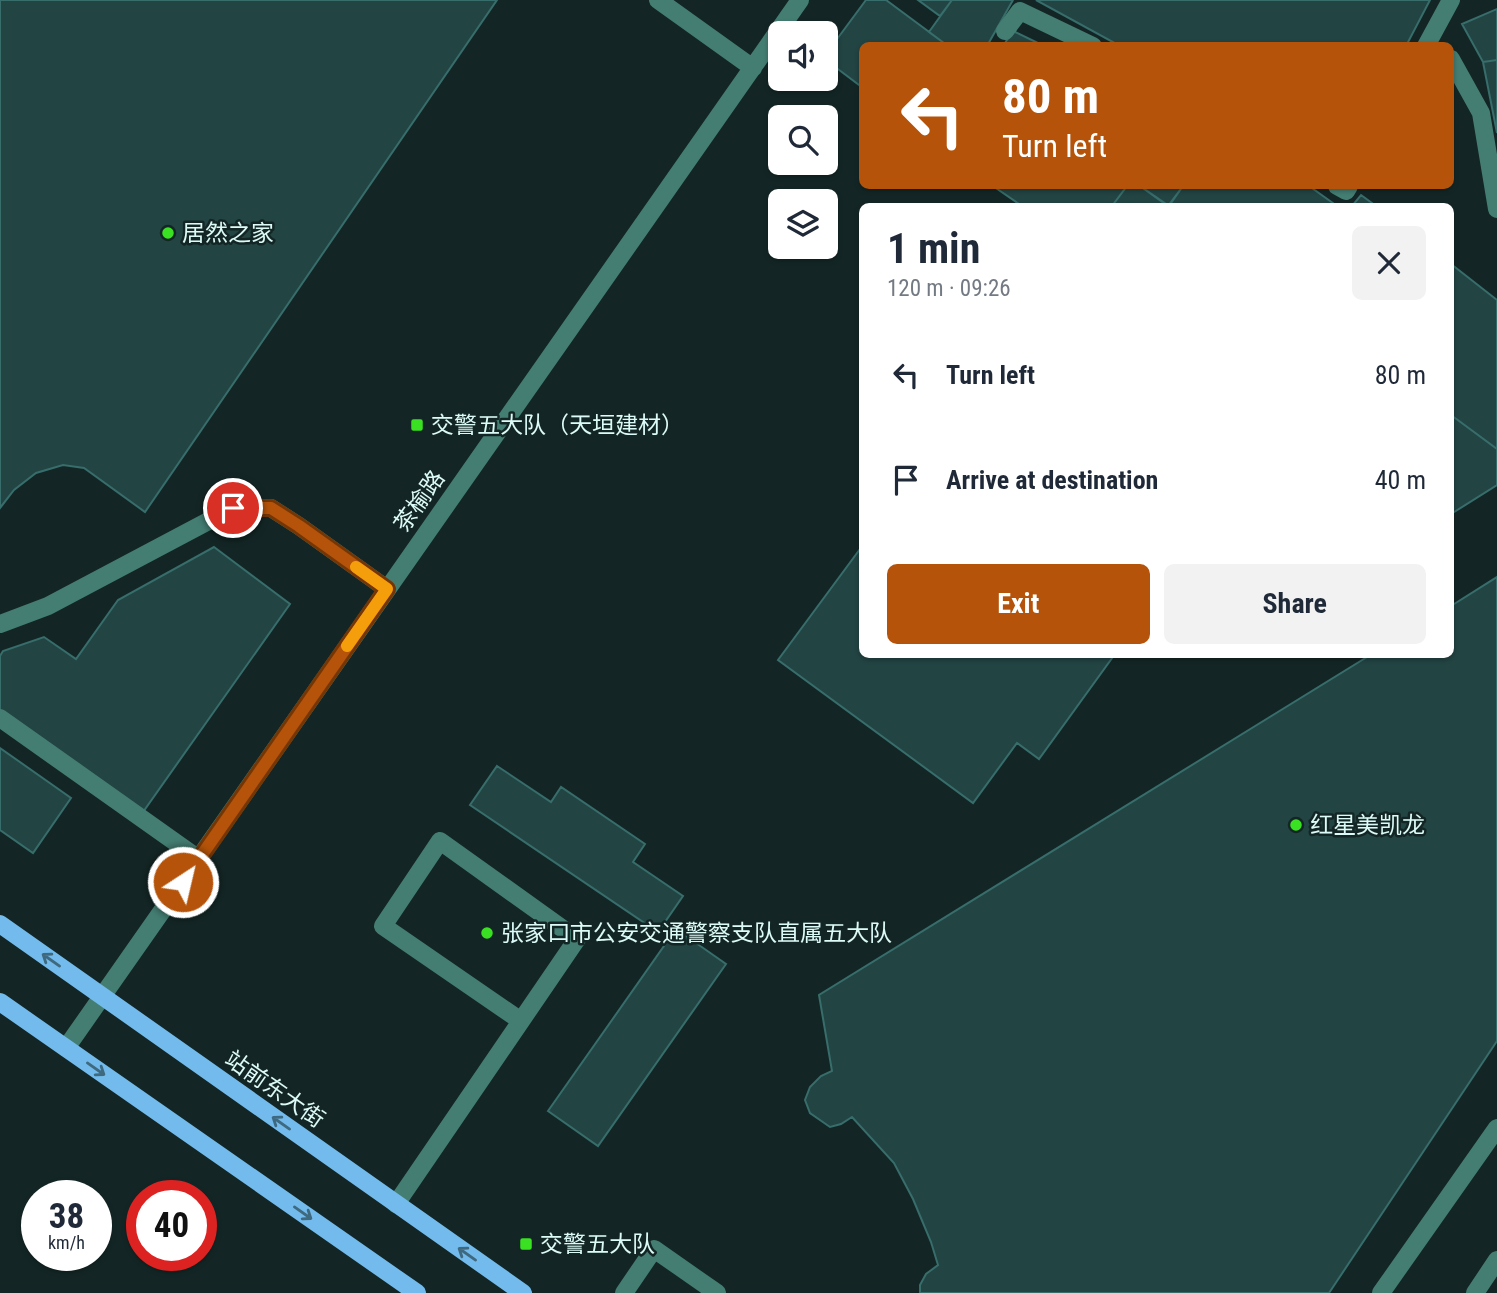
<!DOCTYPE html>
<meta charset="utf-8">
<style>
:root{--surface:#fff;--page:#f2f2f3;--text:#1f2937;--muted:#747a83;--accent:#b45309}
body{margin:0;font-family:"Roboto Condensed","Noto Sans SC",sans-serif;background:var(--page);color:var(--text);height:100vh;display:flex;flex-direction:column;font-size:26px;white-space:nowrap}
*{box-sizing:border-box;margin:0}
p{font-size:23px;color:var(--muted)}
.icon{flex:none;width:38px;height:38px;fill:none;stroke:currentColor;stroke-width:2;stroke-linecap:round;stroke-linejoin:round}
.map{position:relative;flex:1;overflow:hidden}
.panel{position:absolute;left:859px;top:203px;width:595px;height:455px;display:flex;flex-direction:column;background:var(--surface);border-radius:10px;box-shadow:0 2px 5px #0004}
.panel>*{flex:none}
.hud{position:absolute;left:859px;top:42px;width:595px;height:147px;border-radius:10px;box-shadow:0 2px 5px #0004;background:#b45309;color:#fff;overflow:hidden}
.controls{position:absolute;left:768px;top:21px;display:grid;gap:14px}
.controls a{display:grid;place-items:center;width:70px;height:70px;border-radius:10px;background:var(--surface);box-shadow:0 2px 5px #0004;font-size:35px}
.speed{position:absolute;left:21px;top:1180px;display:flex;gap:14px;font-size:35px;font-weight:700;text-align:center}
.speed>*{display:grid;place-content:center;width:91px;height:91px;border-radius:50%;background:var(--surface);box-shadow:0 2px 5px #0004;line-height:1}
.speed small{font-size:18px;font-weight:400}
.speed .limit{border:10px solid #d22;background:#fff;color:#111}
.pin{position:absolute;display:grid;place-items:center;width:60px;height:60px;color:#fff;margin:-30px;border:4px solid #fff;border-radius:50%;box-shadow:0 2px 7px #0007}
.me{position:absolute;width:77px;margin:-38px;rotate:35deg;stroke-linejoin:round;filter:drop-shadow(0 0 5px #0008)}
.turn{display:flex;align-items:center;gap:24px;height:147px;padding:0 28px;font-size:32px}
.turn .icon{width:91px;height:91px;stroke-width:2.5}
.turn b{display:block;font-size:49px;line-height:60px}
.round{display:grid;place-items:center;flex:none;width:74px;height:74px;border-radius:10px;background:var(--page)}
.headline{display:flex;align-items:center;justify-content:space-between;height:119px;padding:0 28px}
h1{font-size:42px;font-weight:700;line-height:52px}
.cta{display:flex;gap:14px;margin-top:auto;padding:14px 28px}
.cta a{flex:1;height:80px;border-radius:10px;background:var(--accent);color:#fff;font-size:28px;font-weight:700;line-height:80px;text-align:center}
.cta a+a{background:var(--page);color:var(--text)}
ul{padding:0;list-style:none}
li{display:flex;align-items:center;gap:21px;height:105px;padding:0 28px}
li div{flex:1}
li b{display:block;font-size:26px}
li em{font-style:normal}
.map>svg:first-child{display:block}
</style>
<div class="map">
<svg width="1497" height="1293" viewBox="0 0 1497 1293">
<rect width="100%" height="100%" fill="#132625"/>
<path fill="#224443" stroke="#376d6b" stroke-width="2" d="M0,0H497L145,512L84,468L63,465L36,473L14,490L0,508Z
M866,0H886L948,46H863V88L826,60V54Z
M918,0H952L940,16Z
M952,0H1013L987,46H948L929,32Z
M1036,0H1430L1406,46H1120Z
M1497,9V60L1483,62L1462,24Z
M1013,31L1044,46H1003Z
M1497,60V133L1483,62Z
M993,186H1127L1112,206H1022Z
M1127,186H1140L1169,206H1112Z
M1140,186H1183L1168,206Z
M1183,186H1309L1337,206H1169Z
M1361,195L1376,206H1352Z
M1451,264L1497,300V449L1451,415Z
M1451,415L1497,449V485L1451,514Z
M863,545V654H1115L1039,759L1017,743L973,803L778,660Z
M214,547L290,604L143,812L0,711V656L3,651L44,637L76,659L118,600Z
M1497,577V1041L1329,1293H920V1285L926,1274L938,1265L931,1242L913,1199L894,1163L852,1117L841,1124L830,1127L810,1113L805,1100L810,1087L821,1076L832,1071L819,995L1372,654H1451V606Z
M0,748L71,798L33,853L0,830Z
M497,766L551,802L561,787L645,844L633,862L683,896L658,932L470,805Z
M676,929L726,964L598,1146L548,1111Z"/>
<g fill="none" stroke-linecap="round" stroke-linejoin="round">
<path stroke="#447e73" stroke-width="18" d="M658,0L753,68
M1005,31L1020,11L1093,46
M1426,46L1451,0
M1451,59L1481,113L1497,209
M1337,186L1346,191L1349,186
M0,624L48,606L233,508H271L299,526L387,589
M0,718L199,859
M66,1048L800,0
M396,1204L577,939L440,841L383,926L521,1021
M624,1293L654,1249L717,1293
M1381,1293L1497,1128
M1475,1293L1497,1260"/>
<path stroke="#72bbec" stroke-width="18" d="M0,924L523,1293
M0,1002L417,1293"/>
</g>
<defs><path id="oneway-shaft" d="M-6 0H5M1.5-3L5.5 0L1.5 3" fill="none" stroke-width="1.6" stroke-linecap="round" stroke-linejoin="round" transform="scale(1.75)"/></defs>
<g stroke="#3e697f">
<use href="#oneway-shaft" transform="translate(51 960) rotate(-145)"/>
<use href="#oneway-shaft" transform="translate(96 1069) rotate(35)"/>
<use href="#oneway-shaft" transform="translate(281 1123) rotate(-145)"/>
<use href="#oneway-shaft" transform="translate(303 1213) rotate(35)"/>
<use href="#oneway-shaft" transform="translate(467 1254) rotate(-145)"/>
</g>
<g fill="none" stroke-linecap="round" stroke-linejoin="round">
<g stroke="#753606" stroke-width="18">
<path id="route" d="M183,882L387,589L299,526L271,508H233"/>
</g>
<use href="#route" stroke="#b45309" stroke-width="12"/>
<path stroke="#f59e0b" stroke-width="12" d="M347,646L387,589L356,567"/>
</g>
<g fill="#3ae122" stroke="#132625" stroke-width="2.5">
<circle cx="168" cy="233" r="7"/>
<rect x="410" y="418" width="14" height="14" rx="3.5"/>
<circle cx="1296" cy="825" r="7"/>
<circle cx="487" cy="933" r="7"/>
<rect x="519" y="1237" width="14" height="14" rx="3.5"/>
</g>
<g text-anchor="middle" stroke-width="5" stroke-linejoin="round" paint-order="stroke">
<g font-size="23" fill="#dcfaf7" stroke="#132625" text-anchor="start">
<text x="182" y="241">居然之家</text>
<text x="431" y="433">交警五大队（天垣建材）</text>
<text x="1310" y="833">红星美凯龙</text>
<text x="501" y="941">张家口市公安交通警察支队直属五大队</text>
<text x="540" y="1252">交警五大队</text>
</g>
<g font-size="23" fill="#dcfaf7" stroke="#132625">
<text transform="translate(419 501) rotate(-55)" y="8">茶榆路</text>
<text transform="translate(275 1089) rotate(35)" y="8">站前东大街</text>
</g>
</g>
</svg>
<div class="controls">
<a><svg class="icon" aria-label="sound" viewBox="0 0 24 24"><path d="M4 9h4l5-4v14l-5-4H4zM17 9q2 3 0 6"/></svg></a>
<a><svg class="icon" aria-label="search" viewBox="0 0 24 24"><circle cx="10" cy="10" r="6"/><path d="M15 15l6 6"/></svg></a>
<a><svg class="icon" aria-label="layers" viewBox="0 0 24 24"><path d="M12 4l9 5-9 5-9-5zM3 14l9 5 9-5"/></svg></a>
</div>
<div class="speed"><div>38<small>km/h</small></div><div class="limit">40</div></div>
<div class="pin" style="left:233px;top:508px;background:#d93025"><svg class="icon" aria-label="arrive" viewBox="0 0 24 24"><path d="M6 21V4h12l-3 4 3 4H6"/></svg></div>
<svg class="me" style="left:183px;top:882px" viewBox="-20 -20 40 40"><circle r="17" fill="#b45309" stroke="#fff" stroke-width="3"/><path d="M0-11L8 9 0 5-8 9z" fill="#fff"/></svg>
<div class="hud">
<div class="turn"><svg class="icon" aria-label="left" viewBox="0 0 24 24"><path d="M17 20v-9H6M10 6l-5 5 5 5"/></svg><div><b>80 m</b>Turn left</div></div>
</div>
<section class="panel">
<div class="headline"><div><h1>1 min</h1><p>120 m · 09:26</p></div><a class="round"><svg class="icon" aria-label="close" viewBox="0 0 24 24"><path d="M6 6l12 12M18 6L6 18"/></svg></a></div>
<ul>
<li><svg class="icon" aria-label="left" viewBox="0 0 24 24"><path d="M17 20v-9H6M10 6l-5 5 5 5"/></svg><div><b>Turn left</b></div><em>80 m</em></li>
<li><svg class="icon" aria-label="arrive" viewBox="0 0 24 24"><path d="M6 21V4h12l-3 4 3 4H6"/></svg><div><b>Arrive at destination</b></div><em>40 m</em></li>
</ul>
<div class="cta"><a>Exit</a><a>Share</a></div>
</section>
</div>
